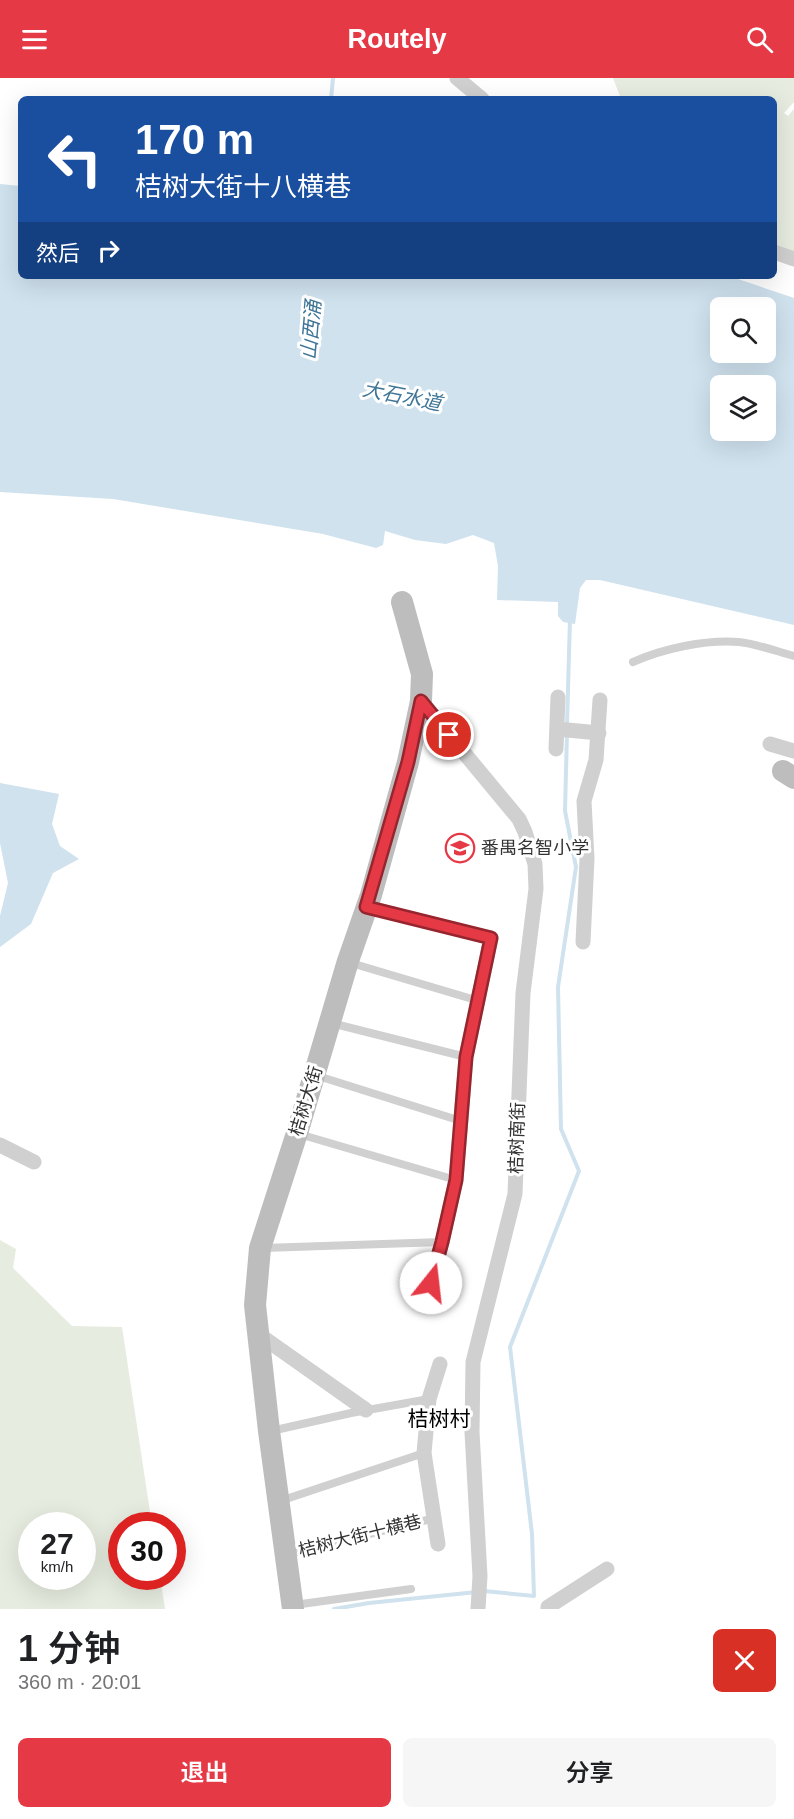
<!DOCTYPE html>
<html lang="zh">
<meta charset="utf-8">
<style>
:root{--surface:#fff;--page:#f6f6f6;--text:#202124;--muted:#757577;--accent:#e63946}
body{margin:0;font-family:Helvetica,"Noto Sans SC",sans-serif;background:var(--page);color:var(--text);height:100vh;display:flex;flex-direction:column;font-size:22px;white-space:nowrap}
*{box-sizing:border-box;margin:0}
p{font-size:20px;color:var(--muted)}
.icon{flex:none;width:33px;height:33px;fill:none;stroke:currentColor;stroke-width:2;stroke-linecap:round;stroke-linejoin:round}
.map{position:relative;height:1531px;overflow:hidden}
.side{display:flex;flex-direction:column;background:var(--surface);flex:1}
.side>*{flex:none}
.top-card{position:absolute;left:18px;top:18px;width:759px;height:183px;border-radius:9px;box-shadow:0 6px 24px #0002;background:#1a4fa0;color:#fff;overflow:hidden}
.tools{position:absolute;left:710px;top:219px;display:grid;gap:12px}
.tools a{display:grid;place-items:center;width:66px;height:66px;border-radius:9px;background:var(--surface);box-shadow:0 6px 24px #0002;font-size:30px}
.speed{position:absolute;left:18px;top:1434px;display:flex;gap:12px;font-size:30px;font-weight:700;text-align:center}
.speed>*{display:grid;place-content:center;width:78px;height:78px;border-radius:50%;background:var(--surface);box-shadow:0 6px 24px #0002;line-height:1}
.speed small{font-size:15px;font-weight:400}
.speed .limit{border:9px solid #d22;background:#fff;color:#111}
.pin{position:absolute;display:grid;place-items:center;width:51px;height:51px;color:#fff;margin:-26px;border:3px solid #fff;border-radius:50%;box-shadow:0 2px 6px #0007}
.me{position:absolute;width:66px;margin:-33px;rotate:16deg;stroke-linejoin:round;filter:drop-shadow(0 0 4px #0008)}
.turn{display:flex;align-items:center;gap:21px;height:126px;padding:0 18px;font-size:27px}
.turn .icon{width:78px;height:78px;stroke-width:2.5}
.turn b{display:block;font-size:42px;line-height:51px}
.then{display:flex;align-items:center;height:57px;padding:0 18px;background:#0003;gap:12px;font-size:22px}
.round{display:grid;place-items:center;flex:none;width:63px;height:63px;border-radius:9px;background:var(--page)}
.summary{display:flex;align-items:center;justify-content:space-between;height:102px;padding:0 18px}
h1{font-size:36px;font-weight:600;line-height:45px}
.primary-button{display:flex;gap:12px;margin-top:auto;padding:12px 18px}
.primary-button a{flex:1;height:69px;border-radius:9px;background:var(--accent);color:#fff;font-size:24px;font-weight:600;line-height:69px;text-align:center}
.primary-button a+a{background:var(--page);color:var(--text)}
header{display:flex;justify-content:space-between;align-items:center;height:78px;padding:0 18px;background:var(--accent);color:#fff;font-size:27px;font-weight:600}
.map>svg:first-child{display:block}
</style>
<header><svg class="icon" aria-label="menu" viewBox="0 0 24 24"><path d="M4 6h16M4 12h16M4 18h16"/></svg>Routely<svg class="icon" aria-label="search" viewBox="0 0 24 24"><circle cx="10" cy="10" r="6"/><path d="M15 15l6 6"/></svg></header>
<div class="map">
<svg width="794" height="1531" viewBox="0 0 794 1531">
<rect width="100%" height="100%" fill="#fff"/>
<path fill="#e6ecdf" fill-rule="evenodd" d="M613,0H794V24L784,35L788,38L794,31V175L774,168V21H621Z
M0,1162L16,1171L13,1190L72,1248L122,1249L152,1447L122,1448V1498L160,1499L165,1531H0ZM32,1448H82V1498H32Z"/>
<path fill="#cfe2ee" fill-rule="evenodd" d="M0,106L21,108V198H729L794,220V547L600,502H586L580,510L575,546L563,544L558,538V524L497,522L498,488L494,465L473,457L446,466L415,462L385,453L383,467L376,470L323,456L113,421L0,414ZM720,230H765V274H720ZM720,308H765V352H720Z
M0,705L59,716L52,746L60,768L79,781L53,795L31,846L0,869V838L8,805L0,765Z"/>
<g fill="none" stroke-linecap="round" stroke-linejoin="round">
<path stroke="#cfe2ee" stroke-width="4" d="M331,21L333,0
M567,647L570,540
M484,1513L534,1518L532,1456L510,1269L579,1093L561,1051L558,909L576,789L565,733L567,654
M334,1531L369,1525L477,1514"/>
<path stroke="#d0d0d0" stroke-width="8" d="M633,584C662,571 706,561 739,564C757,566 776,573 794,578
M368,830L491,860
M351,885L479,923
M331,945L466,979
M318,998L461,1043
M299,1056L456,1102
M264,1170L442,1164
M271,1353L351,1335L429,1321
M280,1423L424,1375
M288,1476L435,1440
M294,1527L411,1511"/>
<path stroke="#d0d0d0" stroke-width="15" d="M457,0L482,21
M774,174L794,181
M421,623L519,741L525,754L535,786L536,811L523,915L515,1116L473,1284L472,1354L480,1498L478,1531
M557,651L599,655
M770,666L794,673
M556,671L558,619
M583,864L587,781L584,723L596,682L600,622
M0,1067L34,1084
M431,1205L442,1164L456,1102L466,979L491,860
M258,1256L366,1332
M438,1466L424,1375L429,1321L440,1286
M548,1531V1529L607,1491"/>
<path stroke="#bdbdbd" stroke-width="22" d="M783,693L794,700
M293,1531L269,1353L255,1227L260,1170L297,1055L348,883L371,817L408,684L421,623L422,596L402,524"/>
</g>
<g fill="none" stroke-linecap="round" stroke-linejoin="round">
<g stroke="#96252e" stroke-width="15">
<path id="route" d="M431,1205L442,1164L456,1102L466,979L491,860L366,829L408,684L421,623L449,657"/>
</g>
<use href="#route" stroke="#e63946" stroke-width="10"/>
</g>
<defs>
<g id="school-ring" transform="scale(1.5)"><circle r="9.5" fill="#fff" stroke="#e63946" stroke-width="1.5"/><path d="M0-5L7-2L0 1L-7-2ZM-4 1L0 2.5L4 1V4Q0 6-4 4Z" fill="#e63946"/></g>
</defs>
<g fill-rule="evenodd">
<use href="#school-ring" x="460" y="770"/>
</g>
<g text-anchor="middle" stroke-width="6" stroke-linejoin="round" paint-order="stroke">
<g font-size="18" fill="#333" stroke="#fff" text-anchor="start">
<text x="481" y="776">番禺名智小学</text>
</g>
<g font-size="18" fill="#333" stroke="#fff">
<text transform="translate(306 1023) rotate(-73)" y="6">桔树大街</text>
<text transform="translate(517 1060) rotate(-88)" y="6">桔树南街</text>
<text transform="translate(360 1458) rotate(-14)" y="6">桔树大街十横巷</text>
</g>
<g font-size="20" font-style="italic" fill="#3f7597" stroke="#fff">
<text transform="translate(311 252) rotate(-85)" y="7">山西涌</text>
<text transform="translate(402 318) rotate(11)" y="7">大石水道</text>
</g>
<g font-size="21" fill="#000" stroke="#fff">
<text x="439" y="1348">桔树村</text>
</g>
</g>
</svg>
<div class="tools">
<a><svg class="icon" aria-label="search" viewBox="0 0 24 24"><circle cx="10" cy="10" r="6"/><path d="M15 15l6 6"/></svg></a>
<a><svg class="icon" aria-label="layers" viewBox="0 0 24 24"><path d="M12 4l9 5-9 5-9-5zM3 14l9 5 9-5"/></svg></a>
</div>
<div class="speed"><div>27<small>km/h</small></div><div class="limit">30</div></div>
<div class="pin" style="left:449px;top:657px;background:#d93025"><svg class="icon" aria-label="arrive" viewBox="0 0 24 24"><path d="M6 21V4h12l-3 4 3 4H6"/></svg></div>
<svg class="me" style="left:431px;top:1205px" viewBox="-20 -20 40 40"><circle r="19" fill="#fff"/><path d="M0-13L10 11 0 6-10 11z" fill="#e63946"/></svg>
<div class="top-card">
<div class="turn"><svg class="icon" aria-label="left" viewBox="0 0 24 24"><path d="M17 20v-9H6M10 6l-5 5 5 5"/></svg><div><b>170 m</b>桔树大街十八横巷</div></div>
<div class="then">然后<svg class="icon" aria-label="right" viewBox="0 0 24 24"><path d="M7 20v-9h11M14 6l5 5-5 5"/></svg></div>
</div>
</div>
<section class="side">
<div class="summary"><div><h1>1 分钟</h1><p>360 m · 20:01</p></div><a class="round" style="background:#d93025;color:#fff"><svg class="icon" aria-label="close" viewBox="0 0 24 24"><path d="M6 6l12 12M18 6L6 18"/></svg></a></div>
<div class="primary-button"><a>退出</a><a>分享</a></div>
</section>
